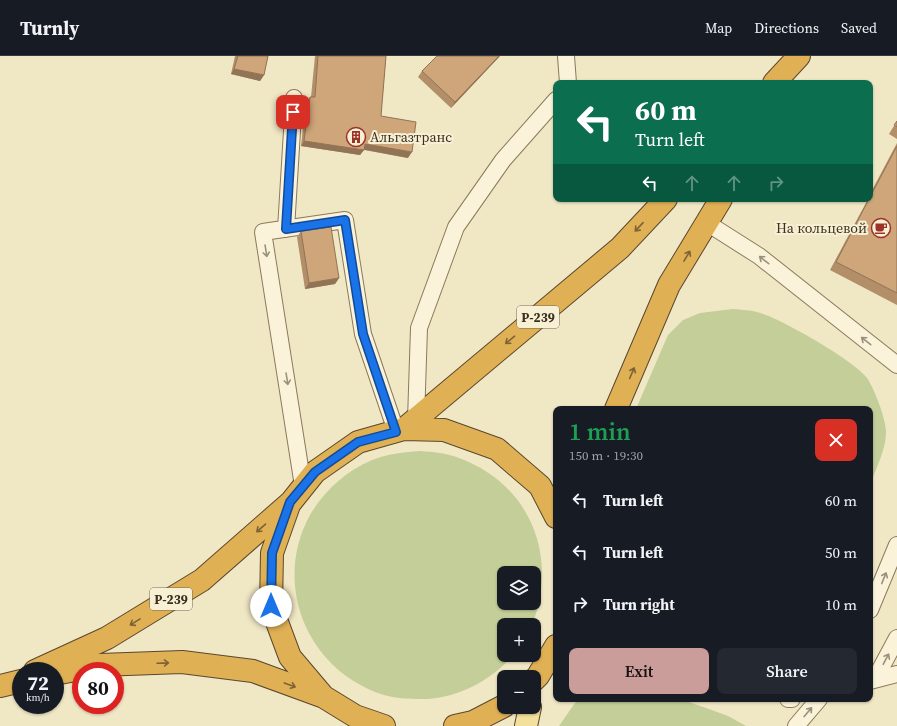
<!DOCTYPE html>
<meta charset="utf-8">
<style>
:root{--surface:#171b24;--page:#242831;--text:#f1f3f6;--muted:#9ea1a6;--line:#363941;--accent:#cb9d9a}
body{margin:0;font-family:"Source Serif 4",serif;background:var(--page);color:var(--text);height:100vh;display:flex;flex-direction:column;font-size:15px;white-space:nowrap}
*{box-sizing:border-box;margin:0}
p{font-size:13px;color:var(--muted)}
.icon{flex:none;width:22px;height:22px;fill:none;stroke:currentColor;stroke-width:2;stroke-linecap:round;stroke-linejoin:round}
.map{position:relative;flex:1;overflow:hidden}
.drawer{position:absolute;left:553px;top:350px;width:320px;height:296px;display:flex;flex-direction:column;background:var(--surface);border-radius:8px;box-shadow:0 1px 3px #0004}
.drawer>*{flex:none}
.hud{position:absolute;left:553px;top:24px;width:320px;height:122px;border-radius:8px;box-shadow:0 1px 3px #0004;background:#0b6e4f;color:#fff;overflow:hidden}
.tools{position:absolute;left:497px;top:510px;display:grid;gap:8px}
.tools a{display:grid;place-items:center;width:44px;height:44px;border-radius:8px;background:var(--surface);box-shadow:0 1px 3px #0004;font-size:20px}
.speed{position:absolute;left:12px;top:606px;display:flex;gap:8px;font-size:20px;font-weight:700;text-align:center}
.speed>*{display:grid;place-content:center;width:52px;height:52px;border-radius:50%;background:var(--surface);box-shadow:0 1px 3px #0004;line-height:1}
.speed small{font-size:10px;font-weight:400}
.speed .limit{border:6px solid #d22;background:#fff;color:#111}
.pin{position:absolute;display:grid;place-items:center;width:34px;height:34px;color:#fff;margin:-17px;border-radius:8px;box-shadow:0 2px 6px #0006}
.me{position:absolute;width:44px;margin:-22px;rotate:0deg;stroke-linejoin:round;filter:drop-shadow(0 0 3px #0008)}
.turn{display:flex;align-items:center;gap:14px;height:84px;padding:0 16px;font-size:18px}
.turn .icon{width:52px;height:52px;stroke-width:2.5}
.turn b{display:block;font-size:28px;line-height:34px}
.lanes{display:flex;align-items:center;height:38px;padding:0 16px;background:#0003;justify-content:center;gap:20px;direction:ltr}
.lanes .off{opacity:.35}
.round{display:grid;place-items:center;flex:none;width:42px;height:42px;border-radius:8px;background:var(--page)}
.overview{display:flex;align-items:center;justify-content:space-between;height:68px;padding:0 16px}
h1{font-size:24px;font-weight:600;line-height:30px;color:#1e9e55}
.primary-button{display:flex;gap:8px;margin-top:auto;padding:8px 16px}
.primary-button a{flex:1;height:46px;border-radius:8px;background:var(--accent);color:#111;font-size:16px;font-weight:600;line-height:46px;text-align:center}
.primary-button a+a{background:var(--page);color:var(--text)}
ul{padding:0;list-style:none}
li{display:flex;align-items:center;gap:12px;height:52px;padding:0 16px}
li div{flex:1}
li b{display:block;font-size:15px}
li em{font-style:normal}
header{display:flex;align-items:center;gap:24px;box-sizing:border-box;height:56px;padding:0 20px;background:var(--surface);border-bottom:1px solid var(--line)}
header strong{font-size:19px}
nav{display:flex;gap:22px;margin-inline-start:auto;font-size:14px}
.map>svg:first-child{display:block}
</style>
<header>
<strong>Turnly</strong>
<nav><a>Map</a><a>Directions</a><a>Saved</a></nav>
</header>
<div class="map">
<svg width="897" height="670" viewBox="0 0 897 670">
<rect width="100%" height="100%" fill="#f0e7c5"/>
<path fill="#c3ce99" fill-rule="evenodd" d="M733,253C741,254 750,254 757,256C778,261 855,305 867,322C874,332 886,363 886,376C886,393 876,413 870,428V353H636L668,279L683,264L700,257Z
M420,395C433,396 446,397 459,402C530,428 559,500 532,569H504V599H513C492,624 459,641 427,643C414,643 400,643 388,640C309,618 271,530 310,459C324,435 346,415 372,404C387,398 404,396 420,395ZM504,517H534V547H504Z
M582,643H680L709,653L728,660L746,670H559L575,647Z"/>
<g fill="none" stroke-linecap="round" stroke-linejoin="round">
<g stroke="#8b795b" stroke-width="18">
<path id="lane" d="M566,0L568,27
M707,167L759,200L897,309
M286,173L294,42
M416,364L419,272L456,171L503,104L556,44
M303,430L263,176L345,164L363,278L396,375
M870,554L897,489
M875,623L897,582
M870,625L897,618
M788,643H792
M796,670L819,643"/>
</g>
<g stroke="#59472f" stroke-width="24">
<path id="primary" d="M526,670L530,651"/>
</g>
<g stroke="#59472f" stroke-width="24">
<path id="highway" d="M774,27L799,0
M616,353L669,229L721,143
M404,373L620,192L666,143
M289,449L272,497L271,550L290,601L323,640
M35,615L107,582L202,524L291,446L315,416L358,386L404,373L444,374L497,393L540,430L556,461
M55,618L100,609L182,606L253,615L324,641L355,660L384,670
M534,624L538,620L556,590
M0,630L21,625
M455,670L473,666L504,650"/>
</g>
<use href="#lane" stroke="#faf3d9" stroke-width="16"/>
<use href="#primary" stroke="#f3e09d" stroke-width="22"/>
<use href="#highway" stroke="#e0b055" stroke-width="22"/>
</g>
<path fill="#b28e69" d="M235,0H268L264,19L260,25L231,18Z
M315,0H386L381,60L408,102L364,94L360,99L301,90L306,46L310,41H311Z
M500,0L451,52L418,21L422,15Z
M897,65V83L889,78Z
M897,87V249L830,214L868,143H870V138Z
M301,175L339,222L335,228L305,233L297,181Z"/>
<path fill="#917455" d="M499,0H500L451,52L455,46Z
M234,13L264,19L260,25L231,18Z
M304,85L364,94L360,99L301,90Z
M365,88L412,96L408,102L361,93Z
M339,222L335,228L305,233L309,227Z"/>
<path fill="#cfa57a" stroke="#917455" d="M238,0H268L264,19L234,13Z
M318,0H386L381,60L416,66L412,96L365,88L364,94L304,85L310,41H315Z
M437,0H499L455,46L422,15Z
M897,65V71L894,69Z
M897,90V237L836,206L869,143H870V141Z
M331,171L339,222L309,227L301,175Z"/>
<defs><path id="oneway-shaft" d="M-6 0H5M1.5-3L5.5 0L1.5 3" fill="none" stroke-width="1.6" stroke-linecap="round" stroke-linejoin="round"/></defs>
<g stroke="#7d6335">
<use href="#oneway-shaft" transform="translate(639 171) rotate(133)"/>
<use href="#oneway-shaft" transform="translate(687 200) rotate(-59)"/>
<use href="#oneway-shaft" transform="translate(510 284) rotate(140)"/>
<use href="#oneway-shaft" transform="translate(632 317) rotate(-67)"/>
<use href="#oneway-shaft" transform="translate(261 472) rotate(139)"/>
<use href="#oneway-shaft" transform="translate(135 566) rotate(148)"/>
<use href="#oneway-shaft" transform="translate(163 607) rotate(-2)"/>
<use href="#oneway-shaft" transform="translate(290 629) rotate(20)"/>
</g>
<g stroke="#9a917c">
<use href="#oneway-shaft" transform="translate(266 195) rotate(81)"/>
<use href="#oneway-shaft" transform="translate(764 204) rotate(-142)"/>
<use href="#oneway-shaft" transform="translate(866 285) rotate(-142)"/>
<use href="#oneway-shaft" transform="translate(287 323) rotate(81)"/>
<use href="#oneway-shaft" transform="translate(884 522) rotate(-68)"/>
<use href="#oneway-shaft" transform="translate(886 603) rotate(-62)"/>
<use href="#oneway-shaft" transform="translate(808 656) rotate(-50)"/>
</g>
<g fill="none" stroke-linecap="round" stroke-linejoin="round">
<g stroke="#114b97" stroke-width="10">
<path id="route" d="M271,550L272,497L290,446L315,416L358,386L396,376L363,278L345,164L286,173L293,56"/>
</g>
<use href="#route" stroke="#1a73e8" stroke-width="7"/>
</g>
<defs>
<g id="building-ring" transform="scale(1)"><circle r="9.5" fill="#f7f0d5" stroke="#9c3329" stroke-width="1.5"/><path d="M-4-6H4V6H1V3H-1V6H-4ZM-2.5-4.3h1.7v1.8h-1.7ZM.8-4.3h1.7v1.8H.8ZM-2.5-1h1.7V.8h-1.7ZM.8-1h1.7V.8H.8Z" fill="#9c3329"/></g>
<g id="cafe-ring" transform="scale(1)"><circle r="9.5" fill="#f7f0d5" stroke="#9c3329" stroke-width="1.5"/><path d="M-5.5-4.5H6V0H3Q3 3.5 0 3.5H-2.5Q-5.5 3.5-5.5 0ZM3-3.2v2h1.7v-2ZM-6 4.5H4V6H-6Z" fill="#9c3329"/></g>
</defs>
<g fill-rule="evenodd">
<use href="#building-ring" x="356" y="81"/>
<use href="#cafe-ring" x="881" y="172"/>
</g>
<g text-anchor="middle" stroke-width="4" stroke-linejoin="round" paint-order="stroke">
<g fill="#f7f0d5" stroke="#736956" stroke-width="1">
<rect x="517" y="250" width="42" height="22" rx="3"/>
<rect x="150" y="532" width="42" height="22" rx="3"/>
</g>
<g font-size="13" font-weight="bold" fill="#3b2f1f">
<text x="538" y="266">Р-239</text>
<text x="171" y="548">Р-239</text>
</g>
<g font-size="14" fill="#3b2f1f" stroke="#f7f0d5" text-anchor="start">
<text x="370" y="86">Альгазтранс</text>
<text x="867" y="177" text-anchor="end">На кольцевой</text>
</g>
</g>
</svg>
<div class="tools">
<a><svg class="icon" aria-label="layers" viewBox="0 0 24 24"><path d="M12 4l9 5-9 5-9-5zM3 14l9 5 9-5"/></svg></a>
<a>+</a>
<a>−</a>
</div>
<div class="speed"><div>72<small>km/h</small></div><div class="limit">80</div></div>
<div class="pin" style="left:293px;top:56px;background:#d93025"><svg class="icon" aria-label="arrive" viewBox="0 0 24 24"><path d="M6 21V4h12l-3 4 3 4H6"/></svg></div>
<svg class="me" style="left:271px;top:550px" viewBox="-20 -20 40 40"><circle r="19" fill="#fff"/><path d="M0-13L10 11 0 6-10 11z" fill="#1a73e8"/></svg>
<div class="hud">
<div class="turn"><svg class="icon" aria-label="left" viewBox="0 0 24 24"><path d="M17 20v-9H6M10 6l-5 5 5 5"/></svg><div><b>60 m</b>Turn left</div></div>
<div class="lanes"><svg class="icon" aria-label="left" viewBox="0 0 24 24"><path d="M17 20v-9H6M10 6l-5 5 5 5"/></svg><svg class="icon off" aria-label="ahead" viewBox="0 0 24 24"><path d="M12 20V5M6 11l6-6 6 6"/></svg><svg class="icon off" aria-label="ahead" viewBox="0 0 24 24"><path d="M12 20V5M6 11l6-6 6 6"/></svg><svg class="icon off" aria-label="right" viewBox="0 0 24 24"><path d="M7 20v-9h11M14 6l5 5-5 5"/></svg></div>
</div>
<section class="drawer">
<div class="overview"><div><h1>1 min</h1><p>150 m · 19:30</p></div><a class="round" style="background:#d93025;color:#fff"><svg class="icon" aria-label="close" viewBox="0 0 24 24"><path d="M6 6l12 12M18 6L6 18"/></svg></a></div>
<ul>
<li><svg class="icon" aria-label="left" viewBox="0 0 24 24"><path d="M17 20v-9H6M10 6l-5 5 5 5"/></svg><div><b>Turn left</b></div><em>60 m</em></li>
<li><svg class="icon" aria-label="left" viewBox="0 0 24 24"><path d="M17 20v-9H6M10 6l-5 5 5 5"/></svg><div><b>Turn left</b></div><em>50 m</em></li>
<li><svg class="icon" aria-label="right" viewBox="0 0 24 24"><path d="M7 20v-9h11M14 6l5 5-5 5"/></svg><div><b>Turn right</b></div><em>10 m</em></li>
</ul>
<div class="primary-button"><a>Exit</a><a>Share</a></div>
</section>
</div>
